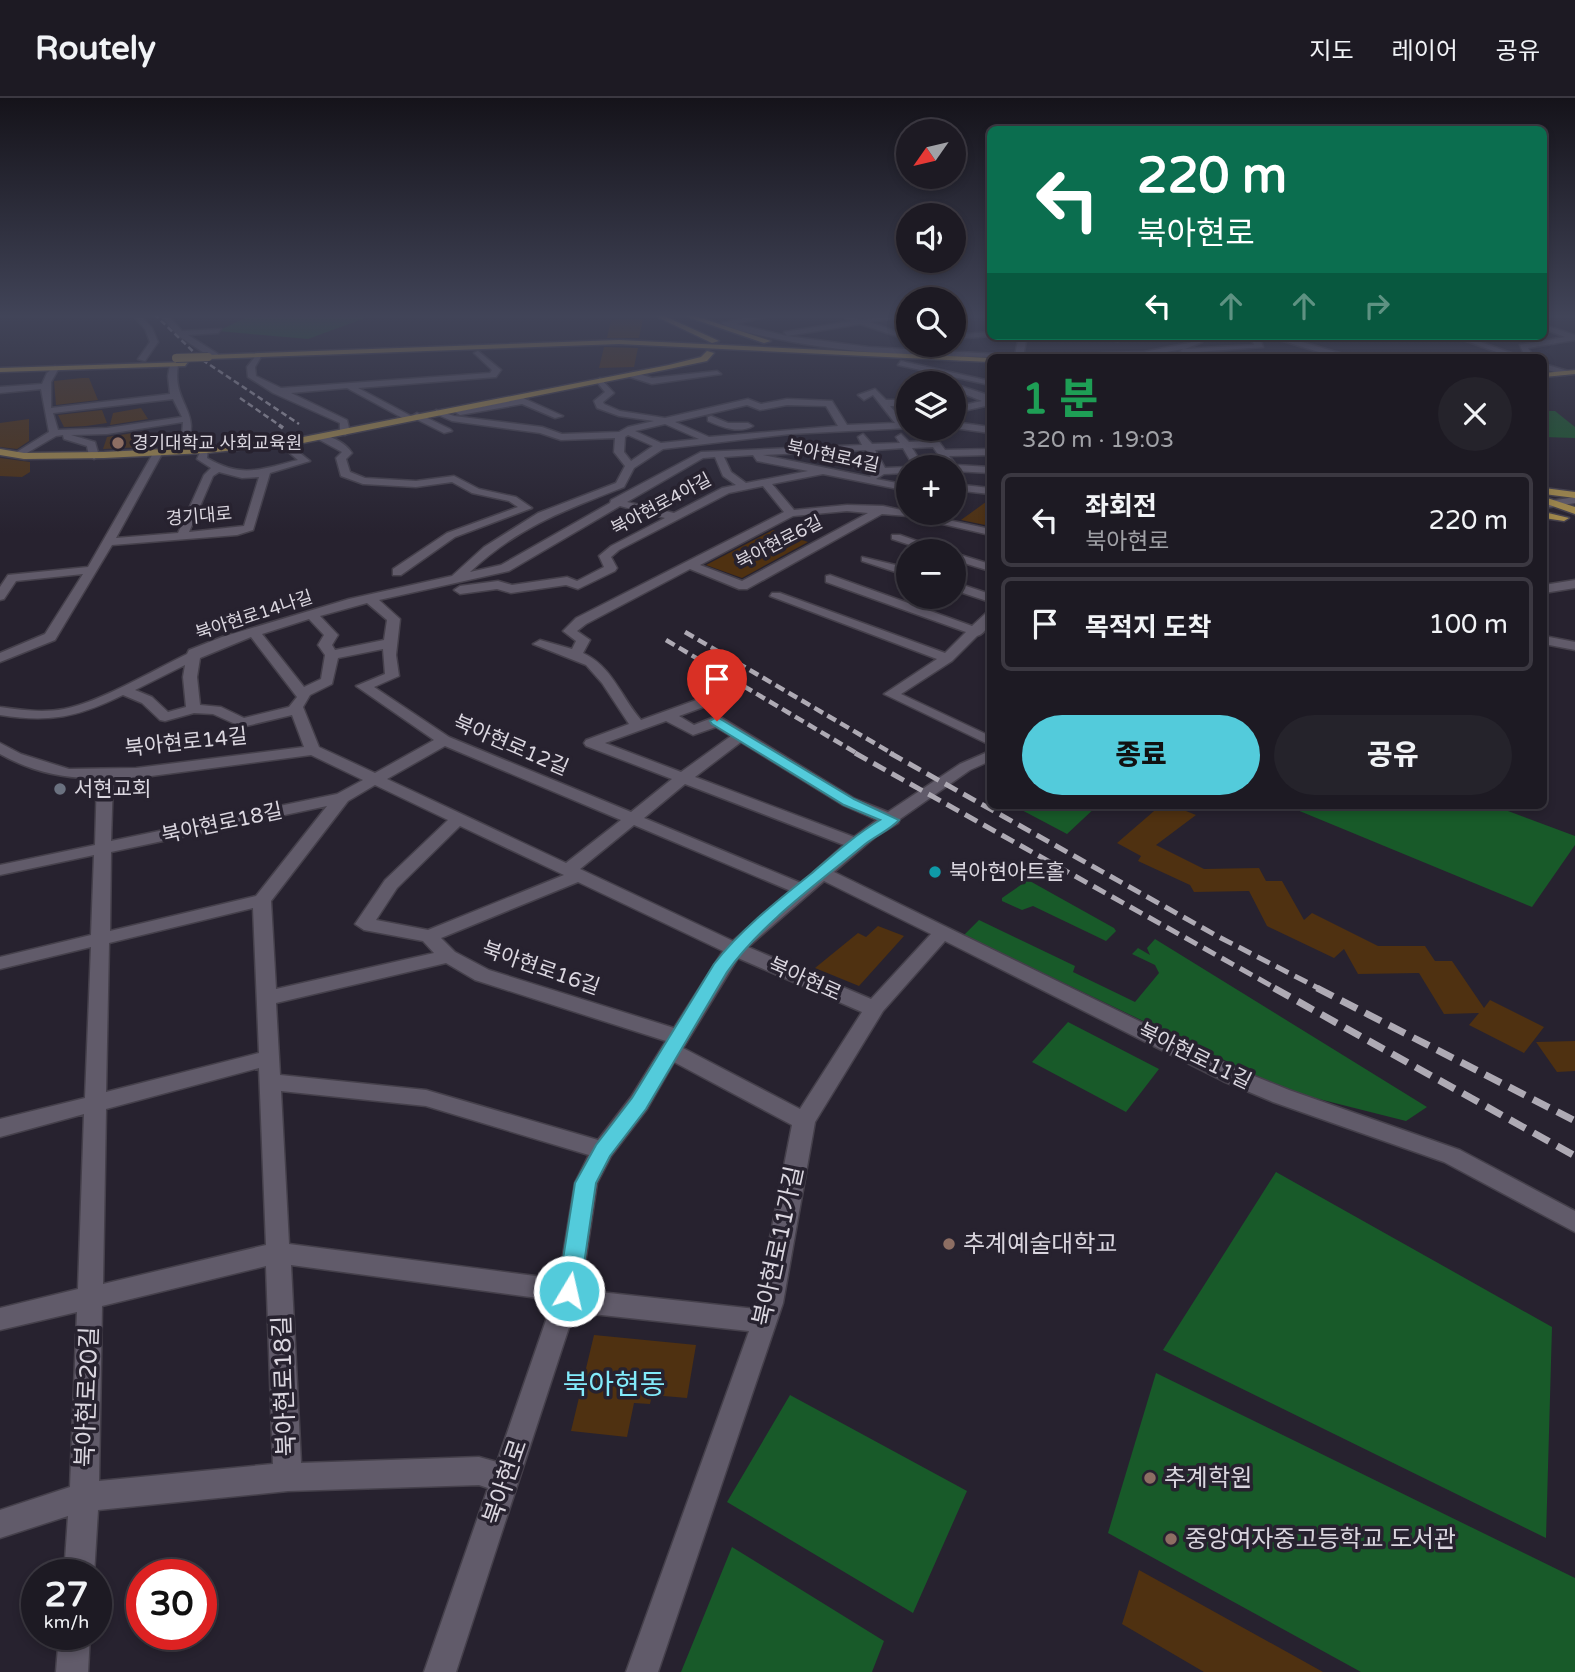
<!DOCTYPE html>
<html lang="ko">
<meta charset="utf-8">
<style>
:root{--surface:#1d1a23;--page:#25232b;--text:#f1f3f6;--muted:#a0a1a6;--line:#3b3841;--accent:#53cbdb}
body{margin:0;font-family:"Varela Round","Noto Sans KR",sans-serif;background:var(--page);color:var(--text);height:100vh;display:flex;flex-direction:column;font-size:26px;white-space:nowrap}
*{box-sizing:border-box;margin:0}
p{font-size:23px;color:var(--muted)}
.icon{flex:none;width:38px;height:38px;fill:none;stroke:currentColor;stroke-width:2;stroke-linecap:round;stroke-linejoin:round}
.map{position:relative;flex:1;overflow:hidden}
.drawer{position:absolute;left:987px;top:256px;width:560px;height:455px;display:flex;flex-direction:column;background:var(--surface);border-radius:10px;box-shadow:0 4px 10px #0003,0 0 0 2px var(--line)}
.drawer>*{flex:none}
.top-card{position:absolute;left:987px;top:28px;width:560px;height:214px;border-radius:10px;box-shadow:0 4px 10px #0003,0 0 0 2px var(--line);background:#0b6e4f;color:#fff;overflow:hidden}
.needle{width:46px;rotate:236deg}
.tools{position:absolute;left:896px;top:21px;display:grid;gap:14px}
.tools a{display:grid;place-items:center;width:70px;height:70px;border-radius:50%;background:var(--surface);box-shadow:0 4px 10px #0003,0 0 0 2px var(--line);font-size:35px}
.speed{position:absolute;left:21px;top:1461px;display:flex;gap:14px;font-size:35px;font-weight:700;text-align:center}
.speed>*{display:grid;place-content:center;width:91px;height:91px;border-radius:50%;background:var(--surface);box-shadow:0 4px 10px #0003,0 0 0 2px var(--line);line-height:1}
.speed small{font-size:18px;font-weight:400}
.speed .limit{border:10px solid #d22;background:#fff;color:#111}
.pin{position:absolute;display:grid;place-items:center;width:60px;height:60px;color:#fff;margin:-72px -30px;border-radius:50% 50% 50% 0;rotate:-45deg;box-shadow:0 0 7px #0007}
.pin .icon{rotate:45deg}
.me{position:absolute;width:77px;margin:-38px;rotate:9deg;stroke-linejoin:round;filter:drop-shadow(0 0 5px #0008)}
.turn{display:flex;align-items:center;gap:24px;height:147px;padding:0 35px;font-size:32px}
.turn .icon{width:91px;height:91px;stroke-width:2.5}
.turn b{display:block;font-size:49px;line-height:60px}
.lanes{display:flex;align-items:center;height:66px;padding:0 35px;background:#0003;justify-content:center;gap:35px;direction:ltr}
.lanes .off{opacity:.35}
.round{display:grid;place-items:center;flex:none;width:74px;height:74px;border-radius:37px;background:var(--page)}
.head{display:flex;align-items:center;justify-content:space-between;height:119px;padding:0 35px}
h1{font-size:42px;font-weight:800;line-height:52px;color:#1e9e55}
.button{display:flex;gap:14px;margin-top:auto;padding:14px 35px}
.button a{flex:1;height:80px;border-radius:42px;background:var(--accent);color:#111;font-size:28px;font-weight:800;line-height:80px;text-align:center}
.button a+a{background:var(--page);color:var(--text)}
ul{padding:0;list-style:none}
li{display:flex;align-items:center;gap:21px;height:94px;margin:0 14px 10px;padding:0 21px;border:4px solid var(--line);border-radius:10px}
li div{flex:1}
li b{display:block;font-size:26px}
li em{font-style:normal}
header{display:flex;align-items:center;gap:42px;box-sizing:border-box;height:98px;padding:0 35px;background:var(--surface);border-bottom:2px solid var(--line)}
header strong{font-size:33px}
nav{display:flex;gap:38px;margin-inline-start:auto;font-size:24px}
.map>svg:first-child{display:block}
</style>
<header>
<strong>Routely</strong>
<nav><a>지도</a><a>레이어</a><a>공유</a></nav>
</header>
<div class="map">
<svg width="1575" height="1574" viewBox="0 0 1575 1574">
<rect width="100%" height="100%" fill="#27222f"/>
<path fill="#185a29" d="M253,216H376L308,241L218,233Z
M1544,313H1555L1575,329V340L1544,339Z
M1012,707H1098L1067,736Z
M1285,707H1492L1575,738V747L1532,809Z
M1028,782L1114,830L1116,833L1106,843L1033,808L1022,812L1002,803V800Z
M979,822L1075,868L1073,874L1135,904L1159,875L1155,867L1132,856L1138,850L1150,857L1147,850L1155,841L1427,1009L1406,1023L1291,994L964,837Z
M1068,924L1159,971L1126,1014L1032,964Z
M1276,1074L1552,1229L1546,1440L1163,1252Z
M1156,1275L1575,1480V1574H1361L1108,1435Z
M790,1297L967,1393L913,1515L727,1404Z
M732,1449L884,1543L872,1574H681Z"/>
<path fill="#4f3111" d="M643,221L639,240H607L611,222Z
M604,249L638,250L634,269L599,270Z
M82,280H89L98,302L56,307L54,283Z
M141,310L148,321L110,327L113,315Z
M102,312L107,325L86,328L64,329L58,317Z
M29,321V343L17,351L0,349V325Z
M146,333L142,349L103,351L107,339Z
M0,360L30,364V374L22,379L0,378Z
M990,401V428L961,422Z
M773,432L808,444L742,480L706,467Z
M1161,707H1171L1196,717L1156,747L1204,771L1259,770L1266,783H1282L1304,822L1312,815L1378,848H1425L1435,863H1452L1484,910L1490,902L1544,929L1524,955L1469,927L1479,915L1444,916L1419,875L1358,876L1344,851L1334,860L1267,828L1249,793L1194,794L1190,787L1138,763L1141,758L1117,745Z
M878,828L904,838L859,888L815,870L858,835L866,839Z
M1575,943V973L1557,974L1536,944Z
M594,1237L696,1247L687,1300L652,1297L650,1306L634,1305L627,1339L571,1333Z
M1139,1472L1323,1574H1204L1122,1526Z"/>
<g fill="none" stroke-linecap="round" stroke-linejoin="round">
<g stroke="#45404b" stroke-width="3">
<path id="minor" d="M132,216H139L152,230L158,244L145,263L138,261L150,244L145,231Z
M160,216H167L182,233L221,231L218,235L188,237L218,256V260H212L177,237Z
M764,216H777L736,226L787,238L784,234L852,223L835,216L861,222L908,216V218L870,224L908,238V242L860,226L787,238L868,249L1015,257L1019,238H1027L1023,259C943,259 858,258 778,241C760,237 737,234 721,225Z
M954,216H988L954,220Z
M1544,227L1575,237V242L1528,250L1533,259H1525L1520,247L1565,239L1544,231Z
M990,234V238L954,241V237Z
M1078,238H1110L1122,241L1118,243Z
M1193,238H1201L1202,244L1185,251L1254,247L1251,238H1259L1263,249L1184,255L1180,253L1183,251L1144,258L1041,259L1045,257L1144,254L1189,245L1194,243Z
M1282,238L1346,257L1347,259H1335L1280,242Z
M1418,238H1435L1431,240Z
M1453,238H1464L1522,259H1510Z
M478,253L501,272L496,279L358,290L411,318V322L408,323L347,290L291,295L347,322L350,334L345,337L340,334V325L273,295L248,279L247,269L258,255L262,257L255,269L256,278L281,290L490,275L492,272L474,255Z
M901,263L990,283V287L898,267Z
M174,265L178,267C171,308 207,314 182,355L174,353L182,337L183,324L107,336L71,337L95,344L99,358L94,361L89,358L87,348L64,341L63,337L56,338L20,359L12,357L49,334L41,291L0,295V289L42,286L47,275L55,268L59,270L51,284V310L170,296L168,278L170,267ZM173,301L182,319L107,330L58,332L53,315Z
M1544,266L1568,273L1569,275L1565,277L1544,271Z
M633,274L652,280L717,273L721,276L652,286L630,279Z
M600,280L614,295L603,304L604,306L620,313L665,320L748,301L761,306L787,301L832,303L847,327L895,325L873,297L864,302L858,297L875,291L886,302H908V308H890L904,324H908V330L790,336L663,351L634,370L624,389C563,413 518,429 470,474L501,467L610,405L611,402L701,354L862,347L858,339L863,336L872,346L900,345L896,339L901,336L909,344L930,343L922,331H930L945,352L990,351V357L949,358L956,367L990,369V375L954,373V369H947L933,349L912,350L924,369H914L903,350L875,352L885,370L908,369H909L908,375L884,376L876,381L908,387V393L823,376L772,386L794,412L847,407L883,408L990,431V437L908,418L882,416L747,491H739L690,471L586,526L577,533L590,542L583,555C612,568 621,599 641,622L699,601H709V607L679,618L694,627L712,620H722L855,701L888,714L960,666L990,653V663L970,672L900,721L898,725L875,739L834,774L1237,971L1289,992L1460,1052L1575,1113V1134L1444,1064L1273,1004L1223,983L945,843L883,913L815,1024L783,1205L658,1574H626L749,1233L574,1214L456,1574H424L488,1390L479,1387L288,1393L98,1412L94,1477H64L68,1418L0,1440V1412L70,1389L77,1214L0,1232V1210L78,1191L84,1016L0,1039V1021L85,1000L91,849L0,871V859L91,837L94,757L0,777V767L95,747L97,680C64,681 30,673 0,656V645L21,656L69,671L136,670L304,649L292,617L242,629L213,616L194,615L165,623L160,622L142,605L123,597C78,619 50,625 0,617V609C22,612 42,615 64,611C98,605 154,572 187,556L189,552L222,539L349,501L452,478L484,449L538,415L616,385L625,368L614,354L615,340L561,342L540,335L452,323L436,316V312L454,318L542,329L562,336L619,334L628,329L654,323L619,318L597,310L594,303L605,294L596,283ZM747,307L760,312L787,307L826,308L838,328L709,339L675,324ZM665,326L699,341L661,345L635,333ZM628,337L653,348L631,363L624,354L625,339ZM866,352L876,372L870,379L763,357ZM753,357L757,363L808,373L746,385L731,374L724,359ZM715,359L723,378L736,387L722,390L674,415L627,404L703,360ZM763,388L784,414L576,520L563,533L576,543L572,551L540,542L533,546L586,567L602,585L629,626L586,642L584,645L586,648L672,681L631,714L449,639L374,589L399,578L396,557L400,521L379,502L509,473L620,408L665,420L611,448L599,458L604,469L577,483L567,479L512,487L498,483L460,488L454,492L460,496L497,491L511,495L566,487L578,491L615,473L617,470L611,459L619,452L729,395ZM847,413L868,415L742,483L700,467L793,418ZM367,505L387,522L384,542L335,552L332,547L338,537L320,518ZM309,521L324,537L318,547L325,557L321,581L304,589L262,536ZM251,539L297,599L289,609L244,620L221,609L200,607L197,579L200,560ZM383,551L385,576L356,588L434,642L375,675L319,649L303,609L310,597L332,586L338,560ZM185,567L183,579L186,609L168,614L152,599L135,592ZM666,623L693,637L716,629L731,638L681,674L605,645ZM741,644L843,707L877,722L854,739L695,679ZM445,648L621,722L566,765L387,681ZM311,657L363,682L337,696L111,743L113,680H136ZM685,686L844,747L801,785L644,720ZM375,687L448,722L385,782L355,826L364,832L423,843L434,855L276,891L271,803L348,703ZM327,708L256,798L110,833L111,754ZM634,727L791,793L733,843L580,771ZM460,728L564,777L428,832L376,822L397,790ZM824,783L931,836L871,901L748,849ZM578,784L723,853L674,930L489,872L455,854L441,840ZM253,810L259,955L106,994L109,845ZM738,860L862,914L800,1011L683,950ZM446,865L475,882L666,943L631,999L598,1042L426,992L280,977L276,905ZM674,964L792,1027L756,1211L581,1192L597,1085L611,1058L647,1011ZM259,970L266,1147L103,1186L106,1011ZM281,993L426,1008L589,1057L575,1085L559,1181L289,1146ZM291,1167L553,1202L497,1364L479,1359L301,1365ZM266,1168L273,1366L99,1383L102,1208Z
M954,286L988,297L990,307L954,315V309L982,303L954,292Z
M523,300L563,318L555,320L522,306L460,317L455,314Z
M417,315L450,331L452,333L444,335L414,320L412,318Z
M711,318L728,325H748L753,328C739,336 721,329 708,323V319Z
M954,324L990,329V335L954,330Z
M318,337C329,336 346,345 352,355L346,361L350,374L365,380L416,383L454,378L479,391L516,399L532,410L455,439L401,477H393V471L447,435L518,409L509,403L472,395L452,384L416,389L363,386L341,378L336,360L342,354L318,341Z
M282,341L310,363L270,375L253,432L237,437L112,447L55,542L0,564V555L45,536L83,476L16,483L4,501L0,502V489L8,477L88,469L155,352L163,354L116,440L178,435L204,377L211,370L197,361L202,350H208L207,360C243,381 261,371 298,362L279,346L277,344ZM219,374L242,380L259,379L244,428L189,434L213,378Z
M954,386L990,390V396L954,392Z
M1575,399V405L1544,410V404Z
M892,437H900L945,453H928L892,441Z
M954,455L990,466V473L954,462Z
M862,459L908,470V478L862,463Z
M830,477L972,528L986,515L990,514C990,524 986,536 977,538L952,563L901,596L990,638V647L884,596L937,561L770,498L772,495H780L945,555L966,534L826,484V478Z
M1575,482V490L1544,495V487Z
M954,484L990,496V504L954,492Z
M1544,538L1575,544V552L1544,546Z
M59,1536H90L88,1574H56Z"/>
</g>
<g stroke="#45404b" stroke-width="3">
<path id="major" d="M651,216H660L719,243L712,245Z
M679,216H689L771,243L764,245Z
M619,242L990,260V264L619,246L208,261L204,259L208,257Z
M707,253L714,255L707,263L669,271L298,346L205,355L104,360L24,361L0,357V351L24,355L104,354L205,349L298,340L669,267L701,259Z
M188,264L185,268L0,274V270Z
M1575,272V276L1544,279V275Z
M1544,390L1575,394V400L1544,396Z
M1544,399L1575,409V416L1544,405Z
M1544,414L1569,420L1564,423L1544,420Z"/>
</g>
<use href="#minor" fill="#615b6a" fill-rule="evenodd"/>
<use href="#major" fill="#a98e4b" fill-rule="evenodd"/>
<path stroke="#aeaab4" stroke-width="2.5" stroke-dasharray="6 3.5" stroke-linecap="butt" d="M154,216L201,261L299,326
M240,300L282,329"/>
<path stroke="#aeaab4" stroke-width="3.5" stroke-dasharray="9 4.5" stroke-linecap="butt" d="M279,327L283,330"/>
<path stroke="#aeaab4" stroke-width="4.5" stroke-dasharray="10 5" stroke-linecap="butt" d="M685,534L893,656
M666,542L858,656"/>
<path stroke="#aeaab4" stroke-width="5" stroke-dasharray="14 7" stroke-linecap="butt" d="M855,655L1277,891
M890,655L1219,839L1320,891"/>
<path stroke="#aeaab4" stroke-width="7" stroke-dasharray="18 9" stroke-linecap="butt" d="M1274,890L1575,1058
M1317,890L1575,1023"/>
<g stroke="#45404b" stroke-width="10" stroke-linecap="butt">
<path id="major-bridge" d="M176,260L208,259"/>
</g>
<use href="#major-bridge" stroke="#a98e4b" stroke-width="8"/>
</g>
<linearGradient id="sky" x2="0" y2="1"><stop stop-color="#15131a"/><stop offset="0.5" stop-color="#414458"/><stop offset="1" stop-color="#414458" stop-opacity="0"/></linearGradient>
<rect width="1575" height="436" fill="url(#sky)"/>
<path fill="#53cbdb" stroke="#36848e" stroke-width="2" d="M717,619L854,701L899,722C890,732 875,738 864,747C817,786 763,824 727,874L646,1011L610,1058L596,1085L580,1193L577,1200L569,1203L561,1200L558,1193L575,1085L596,1047L632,1000L714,866C741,831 777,803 812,775C834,756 855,737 880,722L844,707L712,626L710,623Z"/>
<g fill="#8d6e63" stroke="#27222f" stroke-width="2.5">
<circle cx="118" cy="345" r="7"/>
<circle cx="949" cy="1146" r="7"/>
<circle cx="1150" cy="1380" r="7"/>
<circle cx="1171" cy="1441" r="7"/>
</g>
<circle fill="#6b7280" stroke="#27222f" stroke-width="2.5" cx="60" cy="691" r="7"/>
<circle fill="#0f9aa8" stroke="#27222f" stroke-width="2.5" cx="935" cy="774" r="7"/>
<g text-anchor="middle" stroke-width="7" stroke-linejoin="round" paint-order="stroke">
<g font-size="18" fill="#dad6df" stroke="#27222f" text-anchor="start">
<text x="132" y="351">경기대학교 사회교육원</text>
</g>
<g font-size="18" fill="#dad6df" stroke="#27222f">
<text transform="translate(833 358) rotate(12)" y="6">북아현로4길</text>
<text transform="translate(661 406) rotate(-28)" y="6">북아현로4아길</text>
<text transform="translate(199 418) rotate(-5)" y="6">경기대로</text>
<text transform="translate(779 444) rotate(-27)" y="6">북아현로6길</text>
<text transform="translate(254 517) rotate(-18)" y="6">북아현로14나길</text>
</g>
<g font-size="21" fill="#dad6df" stroke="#27222f">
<text transform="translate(186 644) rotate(-6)" y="7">북아현로14길</text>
<text transform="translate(511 647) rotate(23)" y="7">북아현로12길</text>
<text transform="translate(222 725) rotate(-12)" y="7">북아현로18길</text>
<text transform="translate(541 870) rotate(19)" y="7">북아현로16길</text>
<text transform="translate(805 881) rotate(24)" y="7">북아현로</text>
<text transform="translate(1195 958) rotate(26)" y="7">북아현로11길</text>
</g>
<g font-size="21" fill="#dad6df" stroke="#27222f" text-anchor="start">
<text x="74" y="698">서현교회</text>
<text x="949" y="781">북아현아트홀</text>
</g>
<g font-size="24" fill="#dad6df" stroke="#27222f" text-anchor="start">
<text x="963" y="1154">추계예술대학교</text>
<text x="1164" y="1388">추계학원</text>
<text x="1185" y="1449">중앙여자중고등학교 도서관</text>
</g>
<g font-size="24" fill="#dad6df" stroke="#27222f">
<text transform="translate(778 1148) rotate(-78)" y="8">북아현로11가길</text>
<text transform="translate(284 1288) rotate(-92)" y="8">북아현로18길</text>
<text transform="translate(87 1299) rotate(-88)" y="8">북아현로20길</text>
<text transform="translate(505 1384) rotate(-71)" y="8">북아현로</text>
</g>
<g font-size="28" fill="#82ebfb" stroke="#27222f">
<text x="614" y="1296">북아현동</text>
</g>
</g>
</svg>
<div class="tools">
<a><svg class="needle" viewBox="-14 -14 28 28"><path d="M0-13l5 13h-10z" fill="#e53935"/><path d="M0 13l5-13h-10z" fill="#a0a1a6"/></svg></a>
<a><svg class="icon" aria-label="sound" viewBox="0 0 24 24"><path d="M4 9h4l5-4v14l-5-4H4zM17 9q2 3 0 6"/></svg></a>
<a><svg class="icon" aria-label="search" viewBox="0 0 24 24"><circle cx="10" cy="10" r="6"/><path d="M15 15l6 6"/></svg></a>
<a><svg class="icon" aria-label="layers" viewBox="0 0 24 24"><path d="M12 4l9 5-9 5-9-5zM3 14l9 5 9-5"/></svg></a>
<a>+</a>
<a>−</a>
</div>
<div class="speed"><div>27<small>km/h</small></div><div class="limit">30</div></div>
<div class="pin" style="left:717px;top:623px;background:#d93025"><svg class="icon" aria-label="arrive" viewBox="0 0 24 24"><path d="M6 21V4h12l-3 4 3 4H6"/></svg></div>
<svg class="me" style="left:569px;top:1193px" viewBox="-20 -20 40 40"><circle r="17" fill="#53cbdb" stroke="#fff" stroke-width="3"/><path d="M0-11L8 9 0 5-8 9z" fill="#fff"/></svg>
<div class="top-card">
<div class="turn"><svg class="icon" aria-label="left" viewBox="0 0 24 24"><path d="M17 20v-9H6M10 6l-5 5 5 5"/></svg><div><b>220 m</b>북아현로</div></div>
<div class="lanes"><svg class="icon" aria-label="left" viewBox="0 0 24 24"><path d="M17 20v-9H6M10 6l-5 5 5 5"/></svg><svg class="icon off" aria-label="ahead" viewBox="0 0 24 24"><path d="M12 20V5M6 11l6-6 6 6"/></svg><svg class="icon off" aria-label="ahead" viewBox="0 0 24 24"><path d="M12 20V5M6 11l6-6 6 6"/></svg><svg class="icon off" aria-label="right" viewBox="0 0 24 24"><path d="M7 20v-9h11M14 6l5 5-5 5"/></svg></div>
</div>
<section class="drawer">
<div class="head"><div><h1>1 분</h1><p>320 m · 19:03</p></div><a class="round"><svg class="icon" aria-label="close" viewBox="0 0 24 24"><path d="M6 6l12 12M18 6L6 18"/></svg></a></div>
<ul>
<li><svg class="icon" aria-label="left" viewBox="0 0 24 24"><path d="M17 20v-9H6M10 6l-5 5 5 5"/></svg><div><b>좌회전</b><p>북아현로</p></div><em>220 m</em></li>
<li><svg class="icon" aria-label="arrive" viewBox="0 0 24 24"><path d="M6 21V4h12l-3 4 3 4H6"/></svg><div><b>목적지 도착</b></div><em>100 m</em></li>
</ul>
<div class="button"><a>종료</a><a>공유</a></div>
</section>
</div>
